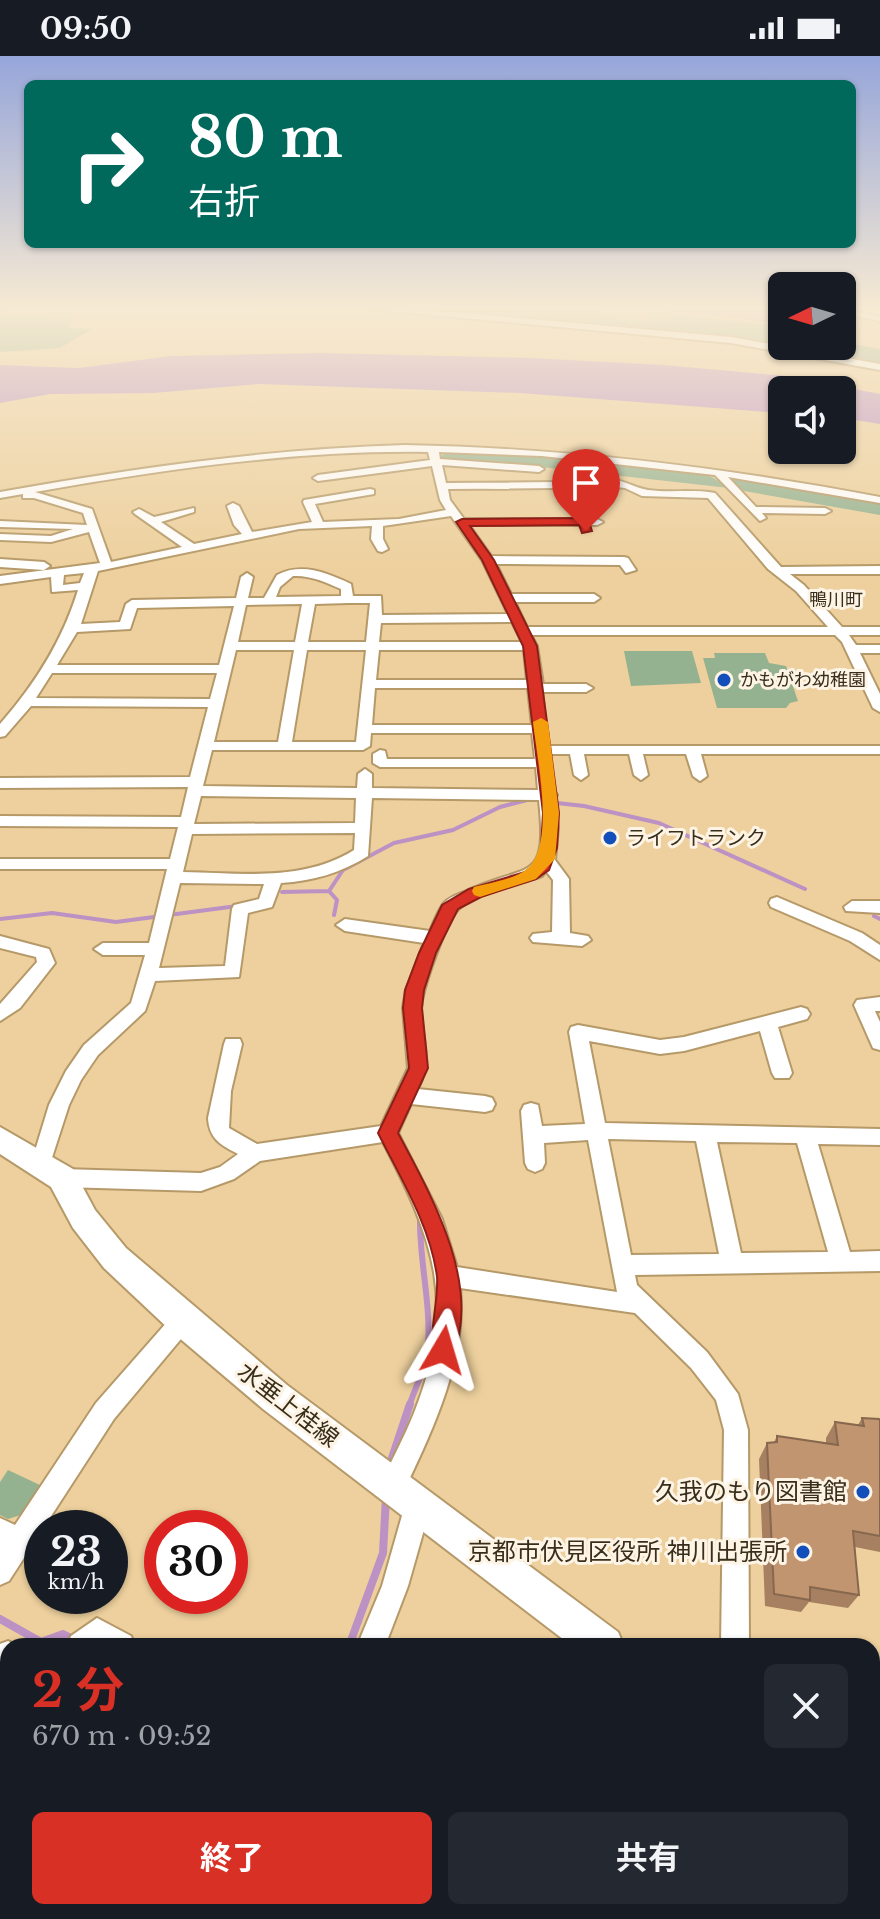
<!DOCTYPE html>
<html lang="ja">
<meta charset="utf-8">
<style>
:root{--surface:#171b24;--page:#242831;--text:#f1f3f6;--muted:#9ea1a6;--accent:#d93025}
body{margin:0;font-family:"Libre Baskerville","Noto Sans JP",serif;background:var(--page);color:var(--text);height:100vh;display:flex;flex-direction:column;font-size:30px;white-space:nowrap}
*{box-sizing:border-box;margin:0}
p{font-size:26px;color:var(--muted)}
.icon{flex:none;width:44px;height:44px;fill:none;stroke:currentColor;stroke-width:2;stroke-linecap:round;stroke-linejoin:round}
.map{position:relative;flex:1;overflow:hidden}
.side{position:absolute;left:0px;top:1582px;width:880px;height:282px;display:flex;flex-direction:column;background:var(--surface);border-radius:24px 24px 0 0;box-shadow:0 2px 6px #0004}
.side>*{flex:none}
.hud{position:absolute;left:24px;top:24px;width:832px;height:168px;border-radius:12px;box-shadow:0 2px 6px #0004;background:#00695c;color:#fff;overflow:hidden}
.needle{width:52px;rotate:265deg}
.controls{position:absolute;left:768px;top:216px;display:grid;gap:16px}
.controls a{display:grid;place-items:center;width:88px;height:88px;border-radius:12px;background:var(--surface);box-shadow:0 2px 6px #0004;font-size:40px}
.speed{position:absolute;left:24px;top:1454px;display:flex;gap:16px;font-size:40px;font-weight:700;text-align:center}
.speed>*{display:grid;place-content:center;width:104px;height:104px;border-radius:50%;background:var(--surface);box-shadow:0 2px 6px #0004;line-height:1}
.speed small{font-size:20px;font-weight:400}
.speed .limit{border:12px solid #d22;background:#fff;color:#111}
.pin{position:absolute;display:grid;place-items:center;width:68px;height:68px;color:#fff;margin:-82px -34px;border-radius:50% 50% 50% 0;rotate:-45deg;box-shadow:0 0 8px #0007}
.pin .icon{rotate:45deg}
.me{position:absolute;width:88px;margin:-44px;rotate:7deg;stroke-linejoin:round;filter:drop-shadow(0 0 6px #0008)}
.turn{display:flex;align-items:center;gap:28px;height:168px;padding:0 32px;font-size:36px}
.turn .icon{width:104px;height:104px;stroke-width:2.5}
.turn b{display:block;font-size:56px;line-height:68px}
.round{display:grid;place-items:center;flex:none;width:84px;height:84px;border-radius:12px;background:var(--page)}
.overview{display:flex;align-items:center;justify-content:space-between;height:136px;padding:0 32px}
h1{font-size:48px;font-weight:700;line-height:60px;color:var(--accent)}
.cta{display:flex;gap:16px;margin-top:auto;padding:16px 32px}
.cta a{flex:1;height:92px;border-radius:12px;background:var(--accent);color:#fff;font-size:32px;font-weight:700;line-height:92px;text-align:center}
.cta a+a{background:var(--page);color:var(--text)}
.status{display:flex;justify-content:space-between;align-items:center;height:56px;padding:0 40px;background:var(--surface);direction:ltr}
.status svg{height:22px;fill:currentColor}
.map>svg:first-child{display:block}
</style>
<div class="status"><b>09:50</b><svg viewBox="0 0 49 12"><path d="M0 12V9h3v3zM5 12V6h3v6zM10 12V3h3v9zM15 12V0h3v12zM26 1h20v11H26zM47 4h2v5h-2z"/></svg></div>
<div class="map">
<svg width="880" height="1863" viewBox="0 0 880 1863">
<rect width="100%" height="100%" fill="#edd09d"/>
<path fill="#95b290" d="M435,253H601L599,260L647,265L649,256L770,269L768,275L782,277V289L579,266Z
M73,257L68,272L92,273L60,292L0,296V260Z
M842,286L880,293V310L852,305L847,297L787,290H842Z
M448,397L556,399L704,416L729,432L506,407L442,404V399Z
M731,420L880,446V459L744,435L727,421Z
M624,595H692L701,627L631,630Z
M714,597H765L769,607L786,610L798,645L790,647L786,652H717L703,602H715Z
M8,1414L42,1430L24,1458L8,1463L0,1459V1426Z"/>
<path fill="#bc91c4" d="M646,253H768L782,256V270L739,262Z
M322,297L530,302L663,309L786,320L880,338V368L842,362V334H782V357L520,337L260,328L153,337L50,338L0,347V309L79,312L171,300Z"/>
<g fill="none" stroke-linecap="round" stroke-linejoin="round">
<path stroke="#bc91c4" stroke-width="4" d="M548,746L584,750L659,767L805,833
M329,835L337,844L334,859
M282,836L329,835L343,814L394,787L453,774L500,751L531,743
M874,860L880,863
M0,863L52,857L116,866L237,850"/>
<path stroke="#bc91c4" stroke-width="6" d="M409,1350C415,1332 427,1310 428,1291C431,1248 420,1208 420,1166"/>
<path stroke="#bc91c4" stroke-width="8" d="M389,1411L410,1348
M0,1563L41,1586L63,1578L87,1590
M349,1590L383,1497L386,1441
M211,1863L215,1856"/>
<g stroke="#b59968" stroke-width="4">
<path id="street" d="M0,253H7L3,255Z
M367,253L452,256L731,281L880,308V314L731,287Z
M842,253L880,261V265L842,257Z
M405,389C566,392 722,411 880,441V447L728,421L756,451L825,452L831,455L825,458L762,457L766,462L760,465L715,419L542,400L439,396L440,403L539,410L544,413L539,416L442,409L446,427L557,426L562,429L557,432L448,433L450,444L464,463H597L603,466L597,469H469L491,500L624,501L628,502L636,514L626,517L620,509L496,508L511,538H594L600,542L594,546H515L527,571H828L796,535L768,513L708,442L642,440L625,432L600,429L599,427C615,417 632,432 648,434C670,437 693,433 715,437L781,511L880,510V518H790L804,529L842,571H880V579H849L856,589H880V597H860L880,638V656L873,652L842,586L835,579H531L537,590L543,628H586L593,632L586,636H542L548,690H880V698H701L707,720L700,725L693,720L686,698H643L648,719L641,724L634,719L629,698H584L588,719L581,724L574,719L570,698H549L554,735L557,739L554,742L558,772L555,804L569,823L570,877L588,880L591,884L582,890L533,886L530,882L533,878L552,876L553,824L546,815L542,820C516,829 483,835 461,851C447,861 421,936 421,954C422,987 433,1001 418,1033L485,1040L492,1042L495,1048L492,1054L485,1056L411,1048L398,1077L442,1163L457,1211L617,1236L588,1084L544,1087L545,1107L542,1113L535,1116L528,1113L525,1107L521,1055L524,1049L531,1047L538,1049L542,1070L585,1068L569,976L571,971L578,969L660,984L684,981L801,951L807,953L810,958L807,963L778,971L792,1017L789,1022H775L772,1017L760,975L684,995L660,998L589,985L605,1067L880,1073V1089L818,1088L850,1196L880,1195V1215L635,1219L637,1229L707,1296L738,1338L748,1374L749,1590H721L724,1374L716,1344L691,1312L635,1257L460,1232C467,1305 432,1375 402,1439L393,1443L384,1439L380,1430C391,1405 404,1382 414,1357C458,1247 434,1185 383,1086L260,1105L234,1123L201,1135L62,1131L55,1128L52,1122L55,1116L62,1113L201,1117L220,1111L238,1098C221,1089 209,1083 208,1062L224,988L226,983H240L242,988L231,1035L229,1072L257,1088L381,1070L408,1012L403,952L406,934L424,887L345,875L336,869L345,863L430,875C434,866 438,854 444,847C449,841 459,838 466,835C529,806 548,829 539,744L372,742L368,800C341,817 313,825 281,827L272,851L248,857L239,921L155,925L145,955L98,999L81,1024L69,1049L48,1114L41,1117L34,1114L31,1108L49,1049L66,1015L84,989L131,947L145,899H103L94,893L103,887H149L167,813H0V803H170L178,771L0,770V760L181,761L188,731L0,732V722L190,721L208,651L31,650L5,680L0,681V668C35,628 62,586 78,534L52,536L51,521L0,528V520L100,507L89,476L51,486L0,484V478L51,480L73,473L0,471V465L87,469L83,457L34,442H23V438L0,442V436C135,412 268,393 405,389ZM428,396L430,404L318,419L313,422L318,425L432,410L440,444L446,454L399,463L323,466L315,448L374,438V434L370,433L304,444L303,446L312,466L252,476L239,450L233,447L227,450L234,469L242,478L194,488L161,466L194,456V452L154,461L139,453L133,456L135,458L182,491L111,506L92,453L35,436C165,413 296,394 428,396ZM451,460L482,504L508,558L382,559L381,540H353L351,528C327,517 302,506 277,519L264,542H248L253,521L247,517L241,521L236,542L132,544L126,548L120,566L81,568L98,515L299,473L372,470L371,483L378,495L382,496L388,493L383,483V470ZM84,517L80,527L63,529L64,519ZM293,520C310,519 325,526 341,533V540L276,541L280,531ZM349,547H370L366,586H308L315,548ZM302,548L295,586H238L246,549ZM234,550L219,609H57L77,576L130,573L137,552ZM512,566L522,586H379L381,567ZM236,594H294L278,686H214ZM307,594H366L356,686H292ZM379,594H524L527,624H376ZM52,617H217L210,643L36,642ZM375,632H528L532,669H372ZM371,677H532L535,703H387L385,695L380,694L373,698V707L380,711H536L538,734L372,732V718L365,713L358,718L357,732L203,730L212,694H363L370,690ZM201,740L356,742L355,767L194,768ZM355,777L354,794C303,826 241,817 183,816L192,778ZM180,827L264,828L259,843L234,849L232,853L225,910L159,912ZM608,1083L696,1085L719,1198L631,1199ZM717,1086L797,1087L828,1196L741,1197Z
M0,503L44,506L50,510L44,514L0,511Z
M777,841L862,877L880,889V904L850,885L771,851L769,847L771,843Z
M852,845H880V857L846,855L844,851Z
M0,880L49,893L55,907L20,952L0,965V948L37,906L36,901L0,892Z
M880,941V955H875L880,966V994L873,992L854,949L857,944Z
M183,1253L191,1257L194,1264L191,1271L114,1363L9,1525L0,1529V1462L15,1469L96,1347L175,1257Z
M418,1436L427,1440L431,1449L408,1530L385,1590H357L382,1530L405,1449L409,1440Z
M97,1562L131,1580L135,1590H67L71,1580Z
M8,1585L18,1590H8V1622L0,1625V1588Z
M872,1620L880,1623V1651L872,1648Z
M8,1789V1829L0,1832V1792Z
M105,1856H138L135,1863H102Z
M300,1856H345L348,1863H300Z
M624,1856H656L657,1863H625Z"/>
</g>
<g stroke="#b59968" stroke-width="4">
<path id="secondary" d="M0,1071L73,1113L95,1154L126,1192L287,1329L618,1576L624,1590H572L263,1353L171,1275L104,1212L73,1172L51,1131L0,1098Z
M872,1773L880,1776V1823L872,1820Z"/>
</g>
<use href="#street" fill="#fff" fill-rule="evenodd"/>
<use href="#secondary" fill="#fff" fill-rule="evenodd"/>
</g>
<path fill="#a68060" d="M862,1362L880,1365V1496L855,1491L859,1539L848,1552L809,1546L801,1556L765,1550L759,1403L767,1387L774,1386L777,1380L826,1387V1382L835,1366L858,1369Z"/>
<path fill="#c19570" stroke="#87684e" stroke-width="2" d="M862,1362L879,1363L880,1365V1480L853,1475L859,1539L810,1531V1544L774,1538L767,1387L777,1386V1380L838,1389L835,1366L864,1370Z
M728,1856H838L839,1863H728Z"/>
<linearGradient id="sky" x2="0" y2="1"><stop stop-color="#96a6da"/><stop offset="0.49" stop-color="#f7ead3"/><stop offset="1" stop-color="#f7ead3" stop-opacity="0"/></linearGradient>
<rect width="880" height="514" fill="url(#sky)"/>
<path fill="#d93025" stroke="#8d1f18" stroke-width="2" d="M462,463L584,462L589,466L592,475L582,477L579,469L470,470L494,504L537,590L559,757L557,792L549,814L536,823L481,841L458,853L436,897L424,934L422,952L428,1012L398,1077C431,1139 483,1230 452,1301L443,1305L435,1301C427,1283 439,1244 437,1221C431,1171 400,1121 378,1077L409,1012L403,952L405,934L419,897L442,849L469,833L525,816L536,807L541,792L543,757L523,590L482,504L456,466Z"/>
<path fill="#f59e0b" d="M541,662L548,666L559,757L555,803L536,823L480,841L474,839L472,835L474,831C490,827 515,823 527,813C556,788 537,702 533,666Z"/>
<g fill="#134fbb" stroke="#fdf4e5" stroke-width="3">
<circle cx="724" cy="624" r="8"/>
<circle cx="610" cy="782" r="8"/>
<circle cx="863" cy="1436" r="8"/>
<circle cx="803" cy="1496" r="8"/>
</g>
<g text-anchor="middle" stroke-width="6" stroke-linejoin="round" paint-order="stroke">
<g font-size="18" fill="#392e1a" stroke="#fdf4e5">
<text x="836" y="550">鴨川町</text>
</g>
<g font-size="18" fill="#392e1a" stroke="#fdf4e5" text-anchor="start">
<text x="740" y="630">かもがわ幼稚園</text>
</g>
<g font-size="20" fill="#392e1a" stroke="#fdf4e5" text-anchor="start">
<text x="626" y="789">ライフトランク</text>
</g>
<g font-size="24" fill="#392e1a" stroke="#fdf4e5">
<text transform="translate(288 1349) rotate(38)" y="8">水垂上桂線</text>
</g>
<g font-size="24" fill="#392e1a" stroke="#fdf4e5" text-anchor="end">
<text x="847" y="1444">久我のもり図書館</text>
<text x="787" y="1504">京都市伏見区役所 神川出張所</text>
</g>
</g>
</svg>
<div class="controls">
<a><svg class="needle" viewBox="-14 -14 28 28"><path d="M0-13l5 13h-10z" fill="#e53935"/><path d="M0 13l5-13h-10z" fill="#9ea1a6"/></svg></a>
<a><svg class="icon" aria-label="sound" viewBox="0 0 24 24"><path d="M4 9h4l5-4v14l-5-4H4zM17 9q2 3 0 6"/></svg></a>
</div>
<div class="speed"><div>23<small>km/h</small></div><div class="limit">30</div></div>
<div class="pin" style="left:586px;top:475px;background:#d93025"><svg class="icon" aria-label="arrive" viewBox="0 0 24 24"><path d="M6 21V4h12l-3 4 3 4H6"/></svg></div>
<svg class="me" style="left:443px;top:1294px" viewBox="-20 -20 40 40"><path d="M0-17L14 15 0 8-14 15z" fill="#d93025" stroke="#fff" stroke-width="4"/></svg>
<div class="hud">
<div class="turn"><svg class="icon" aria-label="right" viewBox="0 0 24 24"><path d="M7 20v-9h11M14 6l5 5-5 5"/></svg><div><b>80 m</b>右折</div></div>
</div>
<section class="side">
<div class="overview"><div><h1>2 分</h1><p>670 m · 09:52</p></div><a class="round"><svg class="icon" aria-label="close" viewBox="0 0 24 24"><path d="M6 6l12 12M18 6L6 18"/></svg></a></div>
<div class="cta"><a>終了</a><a>共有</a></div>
</section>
</div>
